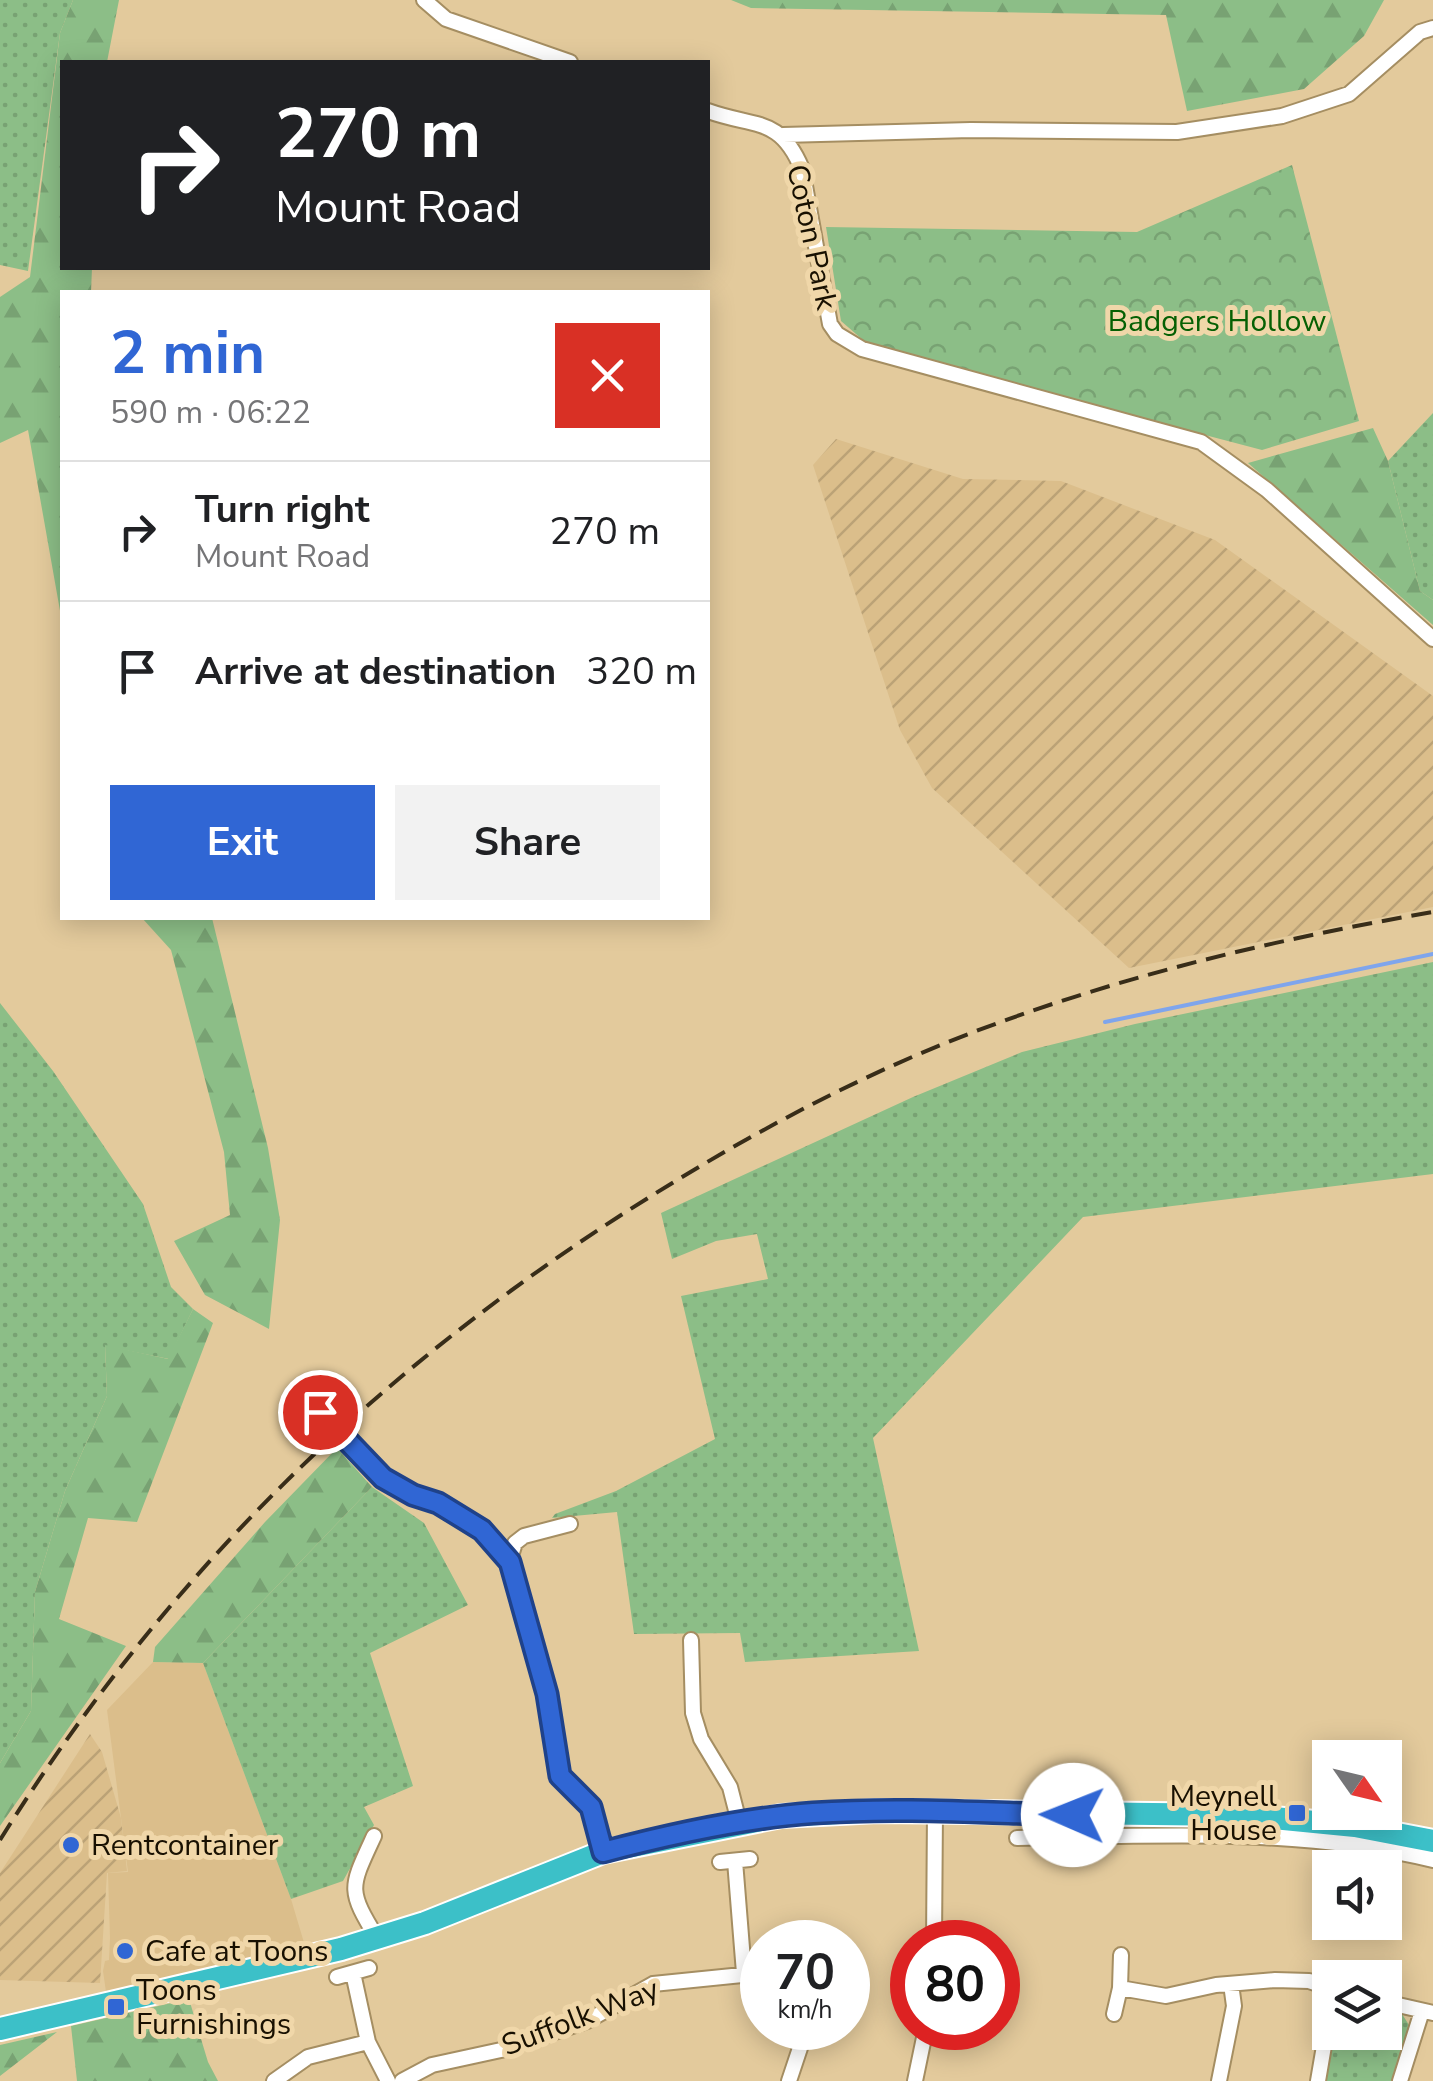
<!DOCTYPE html>
<meta charset="utf-8">
<style>
:root{--surface:#fff;--page:#f2f2f2;--text:#202124;--muted:#757577;--line:#e0e0e0;--accent:#3066d4}
body{margin:0;font-family:"Nunito Sans",sans-serif;background:var(--page);color:var(--text);height:100vh;display:flex;flex-direction:column;font-size:38px;white-space:nowrap}
*{box-sizing:border-box;margin:0}
p{font-size:32px;color:var(--muted)}
.icon{flex:none;width:55px;height:55px;fill:none;stroke:currentColor;stroke-width:2;stroke-linecap:round;stroke-linejoin:round}
.map{position:relative;flex:1;overflow:hidden}
.sheet{position:absolute;left:60px;top:290px;width:650px;height:630px;display:flex;flex-direction:column;background:var(--surface);border-radius:0px;box-shadow:0 5px 25px #0003}
.sheet>*{flex:none}
.top-card{position:absolute;left:60px;top:60px;width:650px;height:210px;border-radius:0px;box-shadow:0 5px 25px #0003;background:#202124;color:#fff;overflow:hidden}
.needle{width:65px;rotate:124deg}
.controls{position:absolute;left:1312px;top:1740px;display:grid;gap:20px}
.controls a{display:grid;place-items:center;width:90px;height:90px;border-radius:0px;background:var(--surface);box-shadow:0 5px 25px #0003;font-size:50px}
.speed{position:absolute;left:740px;top:1920px;display:flex;gap:20px;font-size:50px;font-weight:700;text-align:center}
.speed>*{display:grid;place-content:center;width:130px;height:130px;border-radius:50%;background:var(--surface);box-shadow:0 5px 25px #0003;line-height:1}
.speed small{font-size:25px;font-weight:400}
.speed .limit{border:15px solid #d22;background:#fff;color:#111}
.pin{position:absolute;display:grid;place-items:center;width:85px;height:85px;color:#fff;margin:-42px;border:5px solid #fff;border-radius:50%;box-shadow:0 2px 10px #0007}
.me{position:absolute;width:110px;margin:-55px;rotate:271deg;stroke-linejoin:round;filter:drop-shadow(0 0 8px #0008)}
.turn{display:flex;align-items:center;gap:35px;height:210px;padding:0 50px;font-size:45px}
.turn .icon{width:130px;height:130px;stroke-width:2.5}
.turn b{display:block;font-size:70px;line-height:85px}
.round{display:grid;place-items:center;flex:none;width:105px;height:105px;border-radius:0px;background:var(--page)}
.head{display:flex;align-items:center;justify-content:space-between;height:170px;padding:0 50px}
h1{font-size:60px;font-weight:700;line-height:75px;color:var(--accent)}
.button{display:flex;gap:20px;margin-top:auto;padding:20px 50px}
.button a{flex:1;height:115px;border-radius:0px;background:var(--accent);color:#fff;font-size:40px;font-weight:700;line-height:115px;text-align:center}
.button a+a{background:var(--page);color:var(--text)}
ul{padding:0;list-style:none}
li{display:flex;align-items:center;gap:30px;height:140px;padding:0 50px;border-top:2px solid var(--line)}
li div{flex:1}
li b{display:block;font-size:38px}
li em{font-style:normal}
.map>svg:first-child{display:block}
</style>
<div class="map">
<svg width="1433" height="2081" viewBox="0 0 1433 2081">
<defs>
<pattern id="industrial-furrows" width="10" height="10" patternUnits="userSpaceOnUse" patternTransform="scale(2.5)"><rect width="10" height="10" fill="#dbbe8b"/><path d="M-1 1l2-2M0 10L10 0M9 11l2-2" fill="none" stroke="#bba276"/></pattern>
<pattern id="grass-dots" width="8" height="8" patternUnits="userSpaceOnUse" patternTransform="scale(2.5)"><rect width="8" height="8" fill="#8cbe87"/><path d="M2 2h.1M6 6h.1" fill="none" stroke="#78a273" stroke-width="1.8" stroke-linecap="round"/></pattern>
<pattern id="forest-firs" width="22" height="20" patternUnits="userSpaceOnUse" patternTransform="scale(2.5)"><rect width="22" height="20" fill="#8cbe87"/><path d="M5 1l3.5 6h-7zM16 11l3.5 6h-7z" fill="#78a273"/></pattern>
<pattern id="park-crowns" width="20" height="18" patternUnits="userSpaceOnUse" patternTransform="scale(2.5)"><rect width="20" height="18" fill="#8cbe87"/><path d="M2 6a3 3 0 1 1 6 0M12 15a3 3 0 1 1 6 0" fill="none" stroke="#78a273"/></pattern>
</defs>
<rect width="100%" height="100%" fill="#e3ca9c"/>
<path fill="#dbbe8b" d="M153,1662L203,1663L291,1899L305,1946L106,1992L103,1971L105,1961L109,1960L110,1938L108,1873L128,1872L107,1710Z"/>
<path fill="url(#industrial-furrows)" d="M836,439L963,479L1061,481L1215,540L1433,696V907L1129,968L932,788L900,730L813,465Z
M90,1734L102,1752L121,1818L127,1871L107,1873L100,1983L0,1980V1873Z"/>
<path fill="url(#grass-dots)" d="M0,0H73L60,33L28,271L0,265Z
M1433,413V600L1420,591L1388,461Z
M1433,962V1174L1083,1217L873,1438L919,1651L745,1662L740,1633L634,1634L617,1512L552,1518L555,1514L616,1491L715,1439L681,1296L768,1279L757,1234L716,1241L672,1259L661,1213L913,1097L1022,1052L1135,1024Z
M0,1003L53,1071L143,1204L171,1287L193,1309L169,1359L105,1346L107,1396L65,1491L35,1592L31,1711L0,1763Z
M372,1487L424,1523L468,1605L370,1653L413,1786L364,1807L374,1825L343,1881L291,1899L203,1663Z
M1385,2010L1402,2014L1409,2025L1393,2081H1325L1333,2033L1385,2032Z"/>
<path fill="url(#forest-firs)" d="M73,0H119L107,62H62V268H92L91,292H62V622L28,430L0,443V297L30,277L60,33Z
M731,0H1384L1364,36L1304,89L1187,111L1166,15L751,8Z
M1373,428L1388,461L1420,591L1433,600V625L1248,463Z
M142,918H212L268,1148L280,1220L269,1329L205,1295L174,1241L230,1215L224,1152L171,950Z
M193,1309L213,1323L137,1522L88,1518L59,1619L126,1646L0,1826V1763L31,1711L35,1592L65,1491L107,1396L105,1345L168,1359Z
M337,1448L372,1487L203,1663L153,1662L155,1647L265,1522Z
M189,1999L208,2062L218,2081H77L71,2026Z
M57,2032L0,2076V2045Z"/>
<path fill="url(#park-crowns)" d="M1292,165L1359,421L1262,450L871,347L841,321L826,227L1137,232Z"/>
<g fill="none" stroke-linecap="round" stroke-linejoin="round">
<path stroke="#7fa5ec" stroke-width="4" d="M1105,1022L1433,954"/>
<g stroke="#a58e62" stroke-width="18">
<path id="minor" d="M424,0L446,19L570,62
M708,111C755,128 780,116 802,169L830,324L837,334L862,349L1201,442L1267,490L1433,639
M783,135L971,130L1177,132L1282,116L1349,94L1420,32L1433,28
M352,1448L383,1477L413,1495L438,1503L482,1530L509,1562L547,1694L561,1776L591,1807L603,1852
M509,1562L515,1543L524,1536L570,1524
M691,1640L693,1713L701,1739L730,1787L739,1822
M374,1836C350,1888 347,1889 377,1938
M1017,1838C1157,1836 1296,1827 1433,1860
M735,1861L744,1973
M720,1862L750,1859
M934,1942L935,1811
M353,1973L368,2042L388,2081
M337,1977L369,1968
M1120,1988L1166,1996L1216,1985L1275,1980L1309,1981L1330,1988
M1385,2002L1433,2013
M1114,2014L1120,1988L1121,1955
M274,2081L308,2057L368,2042
M402,2081L432,2065L501,2050L587,2021L653,1984L762,1973
M789,2081L800,2048V2028
M915,2081L926,2028
M1219,2081L1234,2006L1231,1984
M1318,2081L1330,2011
M1400,2081L1422,2011"/>
</g>
<g stroke="#fff" stroke-width="26">
<path id="trunk" d="M0,2029L341,1949L425,1923L603,1852L781,1816L878,1811L1244,1815L1355,1826L1433,1841"/>
</g>
<use href="#minor" stroke="#fff" stroke-width="14"/>
<use href="#trunk" stroke="#3cc0c8" stroke-width="22"/>
<path stroke="#382d19" stroke-width="4" stroke-dasharray="20 10" stroke-linecap="butt" d="M0,1840C169,1569 385,1361 656,1193C756,1131 861,1075 971,1033C1120,976 1276,939 1433,912"/>
<g stroke="#a58e62" stroke-width="18" stroke-linecap="butt">
<path id="minor-bridge" d="M320,1412L352,1448"/>
</g>
<use href="#minor-bridge" stroke="#fff" stroke-width="14"/>
</g>
<g fill="none" stroke-linecap="round" stroke-linejoin="round">
<g stroke="#1f428a" stroke-width="25">
<path id="route" d="M320,1412L383,1478L413,1495L438,1503L482,1530L510,1562L547,1694L560,1776L591,1807L603,1852C671,1834 743,1818 813,1813C900,1807 987,1813 1073,1815"/>
</g>
<use href="#route" stroke="#3066d4" stroke-width="18"/>
</g>
<g fill="#3066d4" stroke="#f0d7a9" stroke-width="4">
<rect x="1287" y="1803" width="20" height="20" rx="5"/>
<circle cx="71" cy="1845" r="10"/>
<circle cx="125" cy="1951" r="10"/>
<rect x="106" y="1997" width="20" height="20" rx="5"/>
</g>
<g text-anchor="middle" stroke-width="10" stroke-linejoin="round" paint-order="stroke">
<g font-size="30" fill="#181001" stroke="#f0d7a9">
<text transform="translate(812 237) rotate(78)" y="10">Coton Park</text>
<text transform="translate(580 2017) rotate(-21)" y="10">Suffolk Way</text>
</g>
<g font-size="30" fill="#056003" stroke="#f0d7a9">
<text x="1217" y="331">Badgers Hollow</text>
</g>
<g font-size="30" fill="#181001" stroke="#f0d7a9" text-anchor="start">
<text x="1277" y="1806" text-anchor="end">Meynell<tspan x="1277" dy="34">House</tspan></text>
<text x="91" y="1855">Rentcontainer</text>
<text x="145" y="1961">Cafe at Toons</text>
<text x="136" y="2000">Toons<tspan x="136" dy="34">Furnishings</tspan></text>
</g>
</g>
</svg>
<div class="controls">
<a><svg class="needle" viewBox="-14 -14 28 28"><path d="M0-13l5 13h-10z" fill="#e53935"/><path d="M0 13l5-13h-10z" fill="#757577"/></svg></a>
<a><svg class="icon" aria-label="sound" viewBox="0 0 24 24"><path d="M4 9h4l5-4v14l-5-4H4zM17 9q2 3 0 6"/></svg></a>
<a><svg class="icon" aria-label="layers" viewBox="0 0 24 24"><path d="M12 4l9 5-9 5-9-5zM3 14l9 5 9-5"/></svg></a>
</div>
<div class="speed"><div>70<small>km/h</small></div><div class="limit">80</div></div>
<div class="pin" style="left:320px;top:1412px;background:#d93025"><svg class="icon" aria-label="arrive" viewBox="0 0 24 24"><path d="M6 21V4h12l-3 4 3 4H6"/></svg></div>
<svg class="me" style="left:1073px;top:1815px" viewBox="-20 -20 40 40"><circle r="19" fill="#fff"/><path d="M0-13L10 11 0 6-10 11z" fill="#3066d4"/></svg>
<div class="top-card">
<div class="turn"><svg class="icon" aria-label="right" viewBox="0 0 24 24"><path d="M7 20v-9h11M14 6l5 5-5 5"/></svg><div><b>270 m</b>Mount Road</div></div>
</div>
<section class="sheet">
<div class="head"><div><h1>2 min</h1><p>590 m · 06:22</p></div><a class="round" style="background:#d93025;color:#fff"><svg class="icon" aria-label="close" viewBox="0 0 24 24"><path d="M6 6l12 12M18 6L6 18"/></svg></a></div>
<ul>
<li><svg class="icon" aria-label="right" viewBox="0 0 24 24"><path d="M7 20v-9h11M14 6l5 5-5 5"/></svg><div><b>Turn right</b><p>Mount Road</p></div><em>270 m</em></li>
<li><svg class="icon" aria-label="arrive" viewBox="0 0 24 24"><path d="M6 21V4h12l-3 4 3 4H6"/></svg><div><b>Arrive at destination</b></div><em>320 m</em></li>
</ul>
<div class="button"><a>Exit</a><a>Share</a></div>
</section>
</div>
